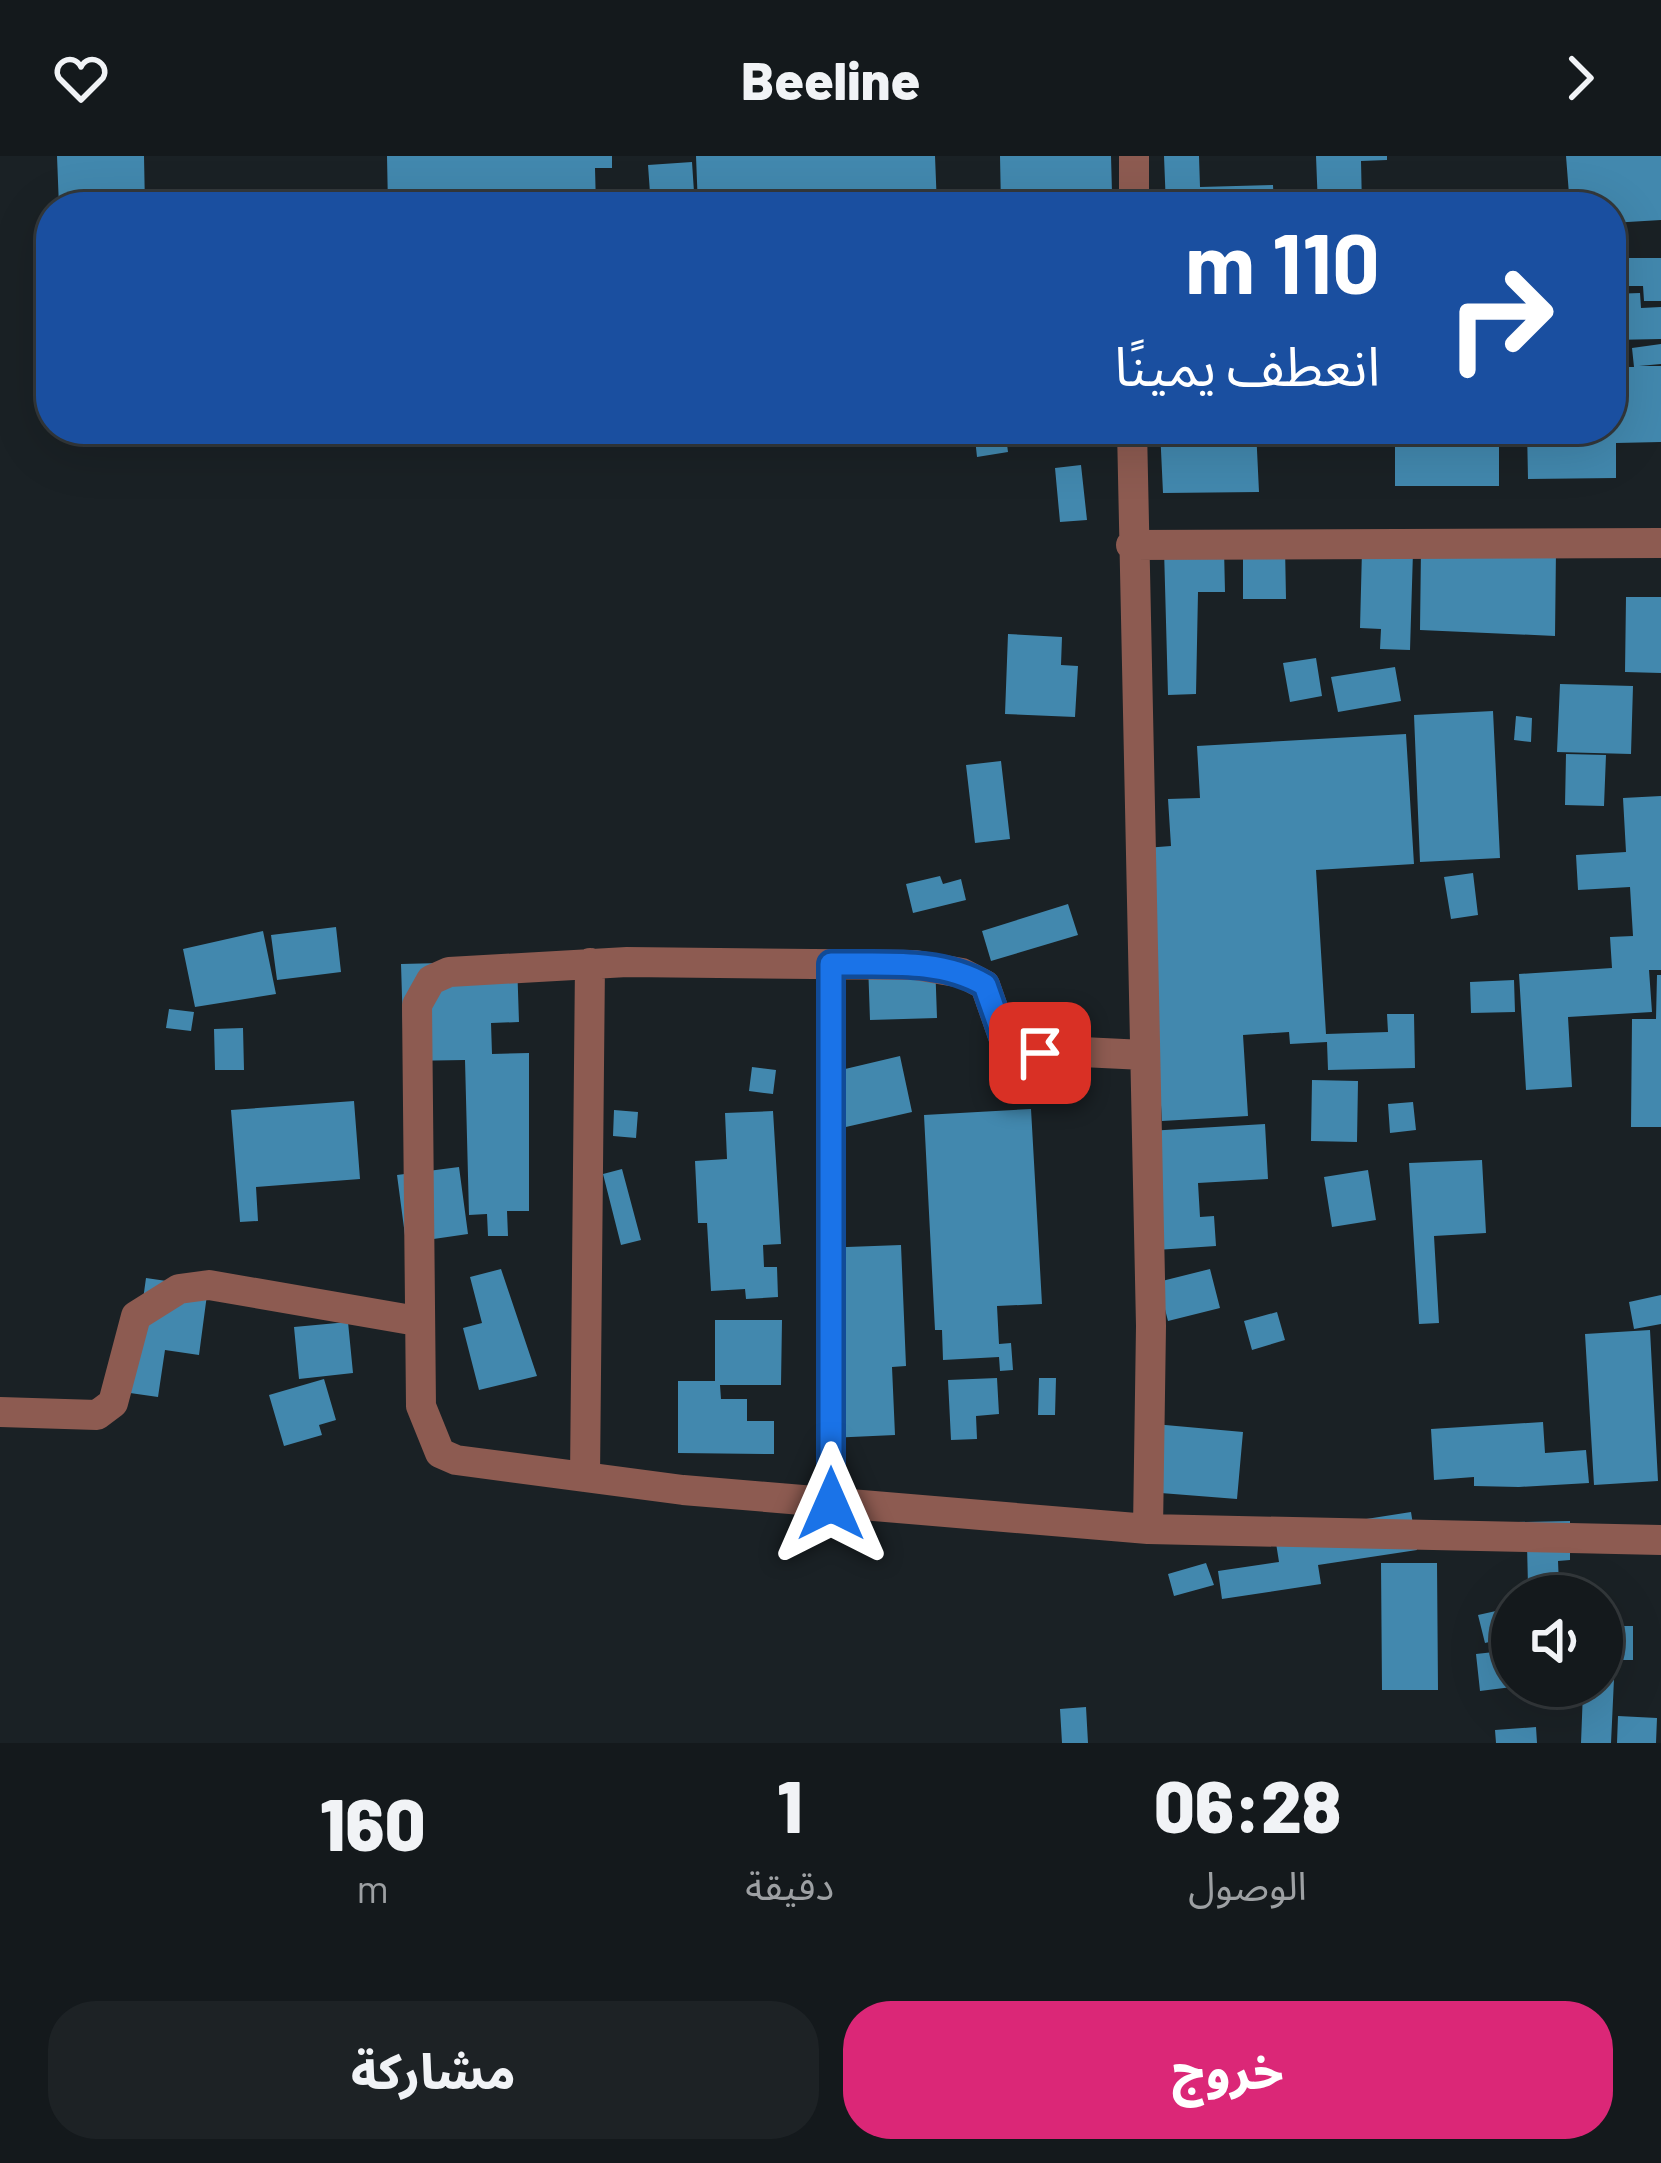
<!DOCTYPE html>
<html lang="ar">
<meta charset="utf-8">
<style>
:root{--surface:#14191c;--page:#1d2225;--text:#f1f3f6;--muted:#9da0a3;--line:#33383b;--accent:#db2777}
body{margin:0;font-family:Barlow,"Noto Sans Arabic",sans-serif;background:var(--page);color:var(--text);direction:rtl;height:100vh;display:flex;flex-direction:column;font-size:45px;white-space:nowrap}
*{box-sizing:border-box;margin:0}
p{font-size:39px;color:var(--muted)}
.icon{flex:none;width:66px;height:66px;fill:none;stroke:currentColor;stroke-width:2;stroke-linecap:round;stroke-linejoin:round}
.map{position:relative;height:1587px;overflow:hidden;direction:ltr}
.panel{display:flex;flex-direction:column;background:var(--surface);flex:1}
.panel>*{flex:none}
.banner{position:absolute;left:36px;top:36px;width:1590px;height:252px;border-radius:48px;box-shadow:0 12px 48px #0002,0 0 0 3px var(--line);direction:rtl;background:#1a4fa0;color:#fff;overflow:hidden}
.tools{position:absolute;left:1491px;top:1419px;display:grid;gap:24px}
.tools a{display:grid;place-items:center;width:132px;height:132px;border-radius:50%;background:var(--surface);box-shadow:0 12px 48px #0002,0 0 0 3px var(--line);font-size:60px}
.pin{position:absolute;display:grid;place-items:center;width:102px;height:102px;color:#fff;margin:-51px;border-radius:24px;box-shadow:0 6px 18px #0006}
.me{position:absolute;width:132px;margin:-66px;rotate:0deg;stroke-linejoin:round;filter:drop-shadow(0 0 9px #0008)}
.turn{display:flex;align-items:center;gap:42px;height:252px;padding:0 48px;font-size:54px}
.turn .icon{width:156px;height:156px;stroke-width:2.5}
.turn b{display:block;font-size:84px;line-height:102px}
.eta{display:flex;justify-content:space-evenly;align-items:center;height:204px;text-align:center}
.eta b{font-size:72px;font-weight:800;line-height:84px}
.cta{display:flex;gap:24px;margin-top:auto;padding:24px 48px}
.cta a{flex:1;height:138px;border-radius:48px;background:var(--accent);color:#fff;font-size:48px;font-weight:800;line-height:138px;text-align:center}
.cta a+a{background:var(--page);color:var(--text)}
header{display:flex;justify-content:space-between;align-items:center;height:156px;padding:0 48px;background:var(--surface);font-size:54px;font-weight:800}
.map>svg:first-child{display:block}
</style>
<header><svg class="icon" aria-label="forward" viewBox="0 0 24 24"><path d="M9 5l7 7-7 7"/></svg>Beeline<svg class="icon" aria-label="heart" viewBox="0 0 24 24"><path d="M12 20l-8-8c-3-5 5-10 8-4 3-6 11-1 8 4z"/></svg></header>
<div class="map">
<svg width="1661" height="1587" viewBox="0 0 1661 1587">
<rect width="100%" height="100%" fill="#1a2125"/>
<path fill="#4288ae" d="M57,0H144L145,51H59Z
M387,0H612V12H595L596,51H388Z
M696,0H935L937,51H698Z
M1000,0H1111L1112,37H1094V51H1001Z
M1164,0H1199L1200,31L1273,29L1274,51H1166Z
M1316,0H1387V4L1361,5L1362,51H1318Z
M1566,0H1661V64L1611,67V51H1570Z
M692,6L695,51H651L648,9Z
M1502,42H1565V51H1502Z
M1620,102H1661V145H1644L1643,130H1620Z
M1640,137L1641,152L1661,151V183L1611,184V138Z
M1661,188V208L1639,210H1661V286L1616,287V322L1528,323L1527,273H1611V211H1634L1632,192Z
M974,273H1005L1008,296L977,301Z
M1160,273H1256L1259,336L1163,337Z
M1395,273H1499V330H1395Z
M1081,309L1087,364L1060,366L1055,312Z
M1243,390H1285L1286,443H1243Z
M1224,392L1225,436H1198L1196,538L1168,539L1164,393Z
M1421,392L1556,393L1555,480L1420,474Z
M1362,394L1413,396L1410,494L1380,493L1381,473L1360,472Z
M1626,441H1661V517L1625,516Z
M1008,478L1062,481L1061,509L1078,510L1075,561L1005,558Z
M1316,502L1322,540L1290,546L1283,507Z
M1395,511L1401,545L1338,556L1331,521Z
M1560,528L1633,530L1631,598L1557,596Z
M1493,555L1500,702L1420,706L1414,559Z
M1516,560L1532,562L1531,586L1514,584Z
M1406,578L1414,708L1316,714L1326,878L1388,876L1387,858H1414L1415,912L1328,914L1327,886L1290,888L1289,876L1243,879L1248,960L1162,965L1145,692L1171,690L1168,643L1200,642L1197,590Z
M1566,598L1606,599L1604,650L1565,649Z
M1001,605L1010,683L975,687L966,609Z
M1661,640V814H1649L1652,856L1568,861L1572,931L1526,934L1519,818L1612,812L1610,781L1633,780L1630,731L1578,734L1576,699L1626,696L1623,642Z
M1473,717L1478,759L1451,763L1444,721Z
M940,720L943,728L961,723L966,744L913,757L906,728Z
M1068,748L1078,779L991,805L982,775Z
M336,771L341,816L277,824L271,779Z
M263,775L276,838L195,851L183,793Z
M517,805L519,866L491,867L492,898L529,897V1055H507L508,1080H488L487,1058L469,1059L465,904L404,905L401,808Z
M935,805L937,862L870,864L868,807Z
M1657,819H1661V971H1631L1632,863H1656Z
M1514,824L1515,856L1471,857L1470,826Z
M169,853L194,856L191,875L166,872Z
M243,872L244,914H215L214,873Z
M900,900L912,956L837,973L824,918Z
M752,911L776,914L773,938L749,935Z
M1312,924L1358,925L1357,986L1311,985Z
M354,945L360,1023L256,1031L258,1065L240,1066L231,954Z
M1413,946L1416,974L1390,977L1388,948Z
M1031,953L1042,1148L997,1150L999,1188L1011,1187L1013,1214L1000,1215L999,1201L943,1204L942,1174H935L924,959Z
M614,954L638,956L636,982L613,980Z
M773,955L781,1088L763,1089L764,1111H777L778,1141L746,1143L745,1133L711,1135L707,1067H698L695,1005L727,1003L725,957Z
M1265,968L1268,1023L1198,1027L1200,1061L1214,1060L1216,1090L1156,1094L1148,975Z
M1482,1004L1486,1077L1434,1080L1439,1167L1419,1168L1409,1007Z
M459,1011L468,1078L406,1087L397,1019Z
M622,1013L641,1084L621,1089L603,1018Z
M1368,1014L1376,1064L1332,1071L1324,1021Z
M901,1089L906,1210L892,1211L895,1279L829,1282L820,1092Z
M501,1113L537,1220L479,1234L463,1172L482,1167L470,1121Z
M1210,1113L1220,1152L1168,1165L1158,1126Z
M146,1122L208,1131L199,1199L165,1194L158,1241L130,1237Z
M1661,1139V1168L1634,1173L1629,1146Z
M1277,1156L1285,1184L1252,1194L1244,1165Z
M715,1164H782L781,1229H720L721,1243H747V1265H774V1298L678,1297V1225H715Z
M348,1166L353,1217L299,1223L294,1171Z
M1650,1174L1658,1325L1594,1329L1585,1178Z
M997,1222L999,1258L976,1260L977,1283L951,1284L948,1224Z
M1039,1222H1056L1055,1259H1038Z
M324,1223L336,1264L319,1269L322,1279L284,1290L269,1239Z
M1543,1266L1545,1297L1586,1294L1589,1327L1519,1331L1474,1330V1321L1434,1324L1431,1273Z
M1154,1268L1243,1276L1237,1343L1148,1336Z
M1411,1356L1417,1394L1318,1409L1321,1428L1222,1443L1218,1415L1279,1406L1276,1387L1347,1366Z
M1453,1365H1476V1375L1518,1374V1366L1570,1365V1404L1558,1405L1559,1429L1528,1430L1527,1389L1453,1390Z
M1206,1407L1214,1429L1174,1440L1168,1418Z
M1381,1407H1437L1438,1534H1382Z
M1496,1455L1502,1483L1485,1487L1478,1459Z
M1602,1470H1633V1504H1602Z
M1512,1494V1531L1480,1535L1476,1498Z
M1602,1522L1614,1523L1611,1587H1581L1583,1535L1601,1536Z
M1086,1551L1088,1587H1062L1060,1553Z
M1618,1560L1657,1562L1656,1587H1617Z
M1536,1571L1537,1587H1496L1495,1574Z"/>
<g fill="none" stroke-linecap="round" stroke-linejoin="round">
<path stroke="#8d5b51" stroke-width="30" d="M1134,51V0
M1132,273L1151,1170L1148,1373L1661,1384
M1131,389L1661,387
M831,808V1348
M1144,899L1020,893L1005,886L985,829L962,817L915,809L627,806L449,816L431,824L417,849L421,1250L440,1297L456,1304L683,1334L1148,1373
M0,1256L97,1259L113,1247L136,1160L179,1133L209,1129L417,1165
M585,1321L590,807"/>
</g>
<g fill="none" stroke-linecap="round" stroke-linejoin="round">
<g stroke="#114b97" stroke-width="30">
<path id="route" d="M831,1348V808C881,809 940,802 985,829L1005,886L1040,897"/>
</g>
<use href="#route" stroke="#1a73e8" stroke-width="21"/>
</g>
</svg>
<div class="tools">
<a><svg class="icon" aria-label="sound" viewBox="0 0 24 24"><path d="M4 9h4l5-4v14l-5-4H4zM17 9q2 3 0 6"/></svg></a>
</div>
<div class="pin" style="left:1040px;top:897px;background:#d93025"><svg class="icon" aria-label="arrive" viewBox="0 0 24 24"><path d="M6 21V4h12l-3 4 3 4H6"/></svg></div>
<svg class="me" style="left:831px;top:1348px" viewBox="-20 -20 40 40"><path d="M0-17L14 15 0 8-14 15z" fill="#1a73e8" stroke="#fff" stroke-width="4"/></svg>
<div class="banner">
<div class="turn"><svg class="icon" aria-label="right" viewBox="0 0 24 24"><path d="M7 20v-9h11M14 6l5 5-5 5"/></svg><div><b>110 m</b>انعطف يمينًا</div></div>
</div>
</div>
<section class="panel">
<div class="eta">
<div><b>06:28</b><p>الوصول</p></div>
<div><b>1</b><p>دقيقة</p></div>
<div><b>160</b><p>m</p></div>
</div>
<div class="cta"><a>خروج</a><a>مشاركة</a></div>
</section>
